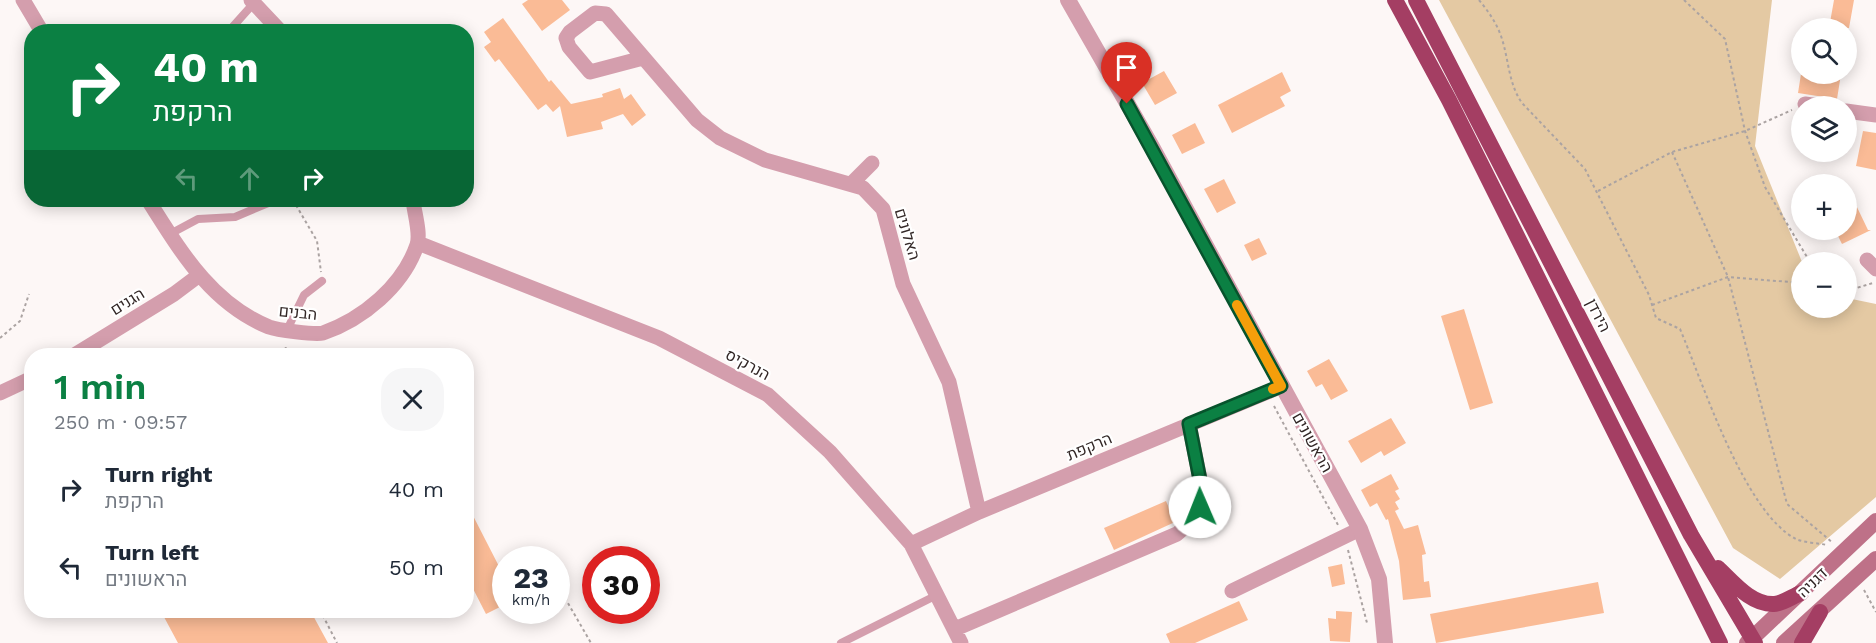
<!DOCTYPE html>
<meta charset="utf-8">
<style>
:root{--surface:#fff;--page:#f6f6f7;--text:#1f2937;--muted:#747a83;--accent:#0b8043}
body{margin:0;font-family:"Work Sans",Heebo,sans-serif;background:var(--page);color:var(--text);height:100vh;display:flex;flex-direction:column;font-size:22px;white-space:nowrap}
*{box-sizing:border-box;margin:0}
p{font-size:20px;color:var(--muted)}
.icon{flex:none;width:33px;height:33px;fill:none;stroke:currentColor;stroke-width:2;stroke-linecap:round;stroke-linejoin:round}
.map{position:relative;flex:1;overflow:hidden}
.panel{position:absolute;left:24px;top:348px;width:450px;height:270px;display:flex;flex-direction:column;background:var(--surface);border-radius:24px;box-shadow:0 3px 15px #0003}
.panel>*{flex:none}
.hud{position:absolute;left:24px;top:24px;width:450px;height:183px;border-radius:24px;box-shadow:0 3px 15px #0003;background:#0b8043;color:#fff;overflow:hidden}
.controls{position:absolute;left:1791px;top:18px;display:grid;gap:12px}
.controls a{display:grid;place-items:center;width:66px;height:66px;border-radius:50%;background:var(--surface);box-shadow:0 3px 15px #0003;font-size:30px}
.speed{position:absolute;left:492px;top:546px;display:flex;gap:12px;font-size:30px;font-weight:700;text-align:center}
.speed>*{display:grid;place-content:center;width:78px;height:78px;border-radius:50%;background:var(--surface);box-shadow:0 3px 15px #0003;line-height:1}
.speed small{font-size:15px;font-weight:400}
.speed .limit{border:9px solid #d22;background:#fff;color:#111}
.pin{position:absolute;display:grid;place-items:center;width:51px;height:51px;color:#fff;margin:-62px -26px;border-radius:50% 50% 50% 0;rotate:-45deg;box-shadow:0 0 6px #0007}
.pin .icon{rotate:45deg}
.me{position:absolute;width:66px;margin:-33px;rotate:359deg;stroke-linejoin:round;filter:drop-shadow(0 0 4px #0008)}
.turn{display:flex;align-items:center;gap:21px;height:126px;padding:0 30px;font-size:27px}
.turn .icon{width:78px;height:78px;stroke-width:2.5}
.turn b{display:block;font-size:42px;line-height:51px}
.lanes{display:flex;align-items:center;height:57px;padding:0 30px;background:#0003;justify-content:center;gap:30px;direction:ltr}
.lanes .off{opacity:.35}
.round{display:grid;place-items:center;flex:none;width:63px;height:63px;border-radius:24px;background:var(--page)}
.head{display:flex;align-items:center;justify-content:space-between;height:102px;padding:0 30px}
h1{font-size:36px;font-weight:600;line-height:45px;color:var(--accent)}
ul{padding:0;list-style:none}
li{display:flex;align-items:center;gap:18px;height:78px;padding:0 30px}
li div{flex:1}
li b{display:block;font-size:22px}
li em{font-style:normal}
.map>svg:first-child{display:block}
</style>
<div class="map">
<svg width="1876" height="643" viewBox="0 0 1876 643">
<rect width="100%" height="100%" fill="#fdf7f6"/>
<path fill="#e4c9a3" d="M1439,0H1772L1755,146L1802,262V308H1846L1847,298L1876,304V497L1780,579L1733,548Z"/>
<path fill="#fabb96" d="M528,0H562L570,10L542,31L522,4Z
M1834,0H1854L1849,28H1829Z
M503,18L549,82L551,80L571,104L603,97L602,94L620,88L624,99L631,94L646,115L632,126L623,114L601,122L603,129L567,137L560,106L553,112L546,104L538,110L499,59L495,62L484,47L491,42L484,32Z
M1164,71L1177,93L1155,105L1142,83Z
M1282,72L1291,91L1280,97L1285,106L1232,133L1218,105Z
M1801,74H1841L1837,99L1798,93Z
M1195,123L1205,143L1182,154L1172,135Z
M1863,131L1876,133V170L1856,166Z
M1224,179L1236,203L1217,213L1204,189Z
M1855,203L1868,230H1871L1842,244L1835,230H1846V207Z
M1259,238L1267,254L1252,261L1244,245Z
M1464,309L1493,403L1470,410L1441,316Z
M1329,359L1348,391L1331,400L1322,384L1316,387L1307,371Z
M1391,418L1406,443L1384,456L1381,451L1361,463L1348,441Z
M1391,474L1399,489L1395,491L1400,499L1395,502L1399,509L1395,511L1404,529L1418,525L1426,554L1422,555L1424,582L1429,581L1431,597L1403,600L1399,561L1388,519L1386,520L1377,503L1370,507L1361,490Z
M1166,501L1175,522L1114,550L1104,528Z
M466,502L506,580V604L486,614L466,575Z
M1342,564L1345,584L1332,587L1328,567Z
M1598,582L1604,613L1436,643L1430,614Z
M1239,601L1248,620L1195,643H1170L1166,634Z
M177,610H310L328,643H178L164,617Z
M1336,611L1352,612L1350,642L1330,641L1328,618L1336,619Z"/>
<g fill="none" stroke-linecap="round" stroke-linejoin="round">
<path stroke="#aba3a2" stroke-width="2" stroke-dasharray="3 3" stroke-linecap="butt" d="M1479,0C1488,11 1496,22 1501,36C1509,59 1508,83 1522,103L1585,169L1649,295L1656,318L1680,329C1703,383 1744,512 1796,539C1805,543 1818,543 1827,545
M1684,0L1725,39L1745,131L1765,187L1810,262
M1672,152L1728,277L1787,504L1833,543
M1598,191L1672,152L1745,131L1792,110
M293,200L317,241L321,272
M1846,288L1853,289L1873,283
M1652,305L1728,277L1802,283
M0,338L20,321L29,294
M285,356L286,345
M1274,406L1338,525
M1348,550L1367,623
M1864,590L1876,612
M565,598L591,643
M320,610L337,643"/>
<path stroke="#d49ead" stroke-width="8" d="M228,32L254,3
M170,234L198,219L235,217L273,201
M287,330L304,295L322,281
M841,643L937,595"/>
<path stroke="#d49ead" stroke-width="15" d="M23,0L42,32
M251,0L281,32
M643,58L590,72L569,47L566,38L570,32L595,13L606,14L697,120L720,138L765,160L863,188L883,209L903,284L949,382L979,512
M1805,104L1819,106
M1846,111L1876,115
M851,184L872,163
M148,200C180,250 210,303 269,327C277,330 315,335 323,333C363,319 403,286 417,245C421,233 414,212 413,200
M418,243L659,338L768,395L830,452L911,544L961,643
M1867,260L1876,269
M73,356L174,294L198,276
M0,393L32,378
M911,544L979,512L1282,386
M1232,591L1360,529
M955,629L1177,534L1194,519L1203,494L1189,424"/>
<path stroke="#d49ead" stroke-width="16" d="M1068,0L1151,145L1360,529L1379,579L1385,643"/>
<path stroke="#be7188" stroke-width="16" d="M1747,643L1876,521
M1784,643L1876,559"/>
<path stroke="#a43e63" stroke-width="16" d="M1395,0L1449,100L1720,643
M1416,0L1691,535L1755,643
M1718,568C1733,582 1751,605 1774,604C1782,604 1793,596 1801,593
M1802,643L1820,612"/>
</g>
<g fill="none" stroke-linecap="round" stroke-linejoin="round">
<g stroke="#07532c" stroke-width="15">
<path id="route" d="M1127,104L1281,386L1189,424L1203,495L1200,507"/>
</g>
<use href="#route" stroke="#0b8043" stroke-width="10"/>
<path stroke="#f59e0b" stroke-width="10" d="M1237,305L1281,386L1273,389"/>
</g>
<g text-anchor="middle" stroke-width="4.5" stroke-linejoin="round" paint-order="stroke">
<g font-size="16" fill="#322726" stroke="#fff">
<text transform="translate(908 234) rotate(73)" y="6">האלונים</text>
<text transform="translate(127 301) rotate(-32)" y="6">הגנים</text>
<text transform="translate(298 312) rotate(6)" y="6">הבנים</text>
<text transform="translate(1599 315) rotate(63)" y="6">הירדן</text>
<text transform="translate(748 364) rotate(28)" y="6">הנרקיס</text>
<text transform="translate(1313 442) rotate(61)" y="6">הראשונים</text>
<text transform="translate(1089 446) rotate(-23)" y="6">הרקפת</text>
<text transform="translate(1812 582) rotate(-44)" y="6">דגניה</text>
</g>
</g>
</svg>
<div class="controls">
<a><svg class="icon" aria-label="search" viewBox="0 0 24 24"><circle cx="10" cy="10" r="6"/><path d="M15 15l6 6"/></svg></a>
<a><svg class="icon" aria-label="layers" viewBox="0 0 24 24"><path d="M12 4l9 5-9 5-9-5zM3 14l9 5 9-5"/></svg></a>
<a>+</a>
<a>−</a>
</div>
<div class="speed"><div>23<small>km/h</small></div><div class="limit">30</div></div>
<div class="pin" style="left:1127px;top:104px;background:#d93025"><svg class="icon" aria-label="arrive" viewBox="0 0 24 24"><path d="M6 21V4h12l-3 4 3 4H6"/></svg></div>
<svg class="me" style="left:1200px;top:507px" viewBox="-20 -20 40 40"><circle r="19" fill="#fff"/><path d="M0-13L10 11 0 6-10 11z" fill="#0b8043"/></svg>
<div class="hud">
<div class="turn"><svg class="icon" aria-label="right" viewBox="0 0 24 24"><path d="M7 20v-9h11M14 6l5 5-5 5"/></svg><div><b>40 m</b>הרקפת</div></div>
<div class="lanes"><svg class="icon off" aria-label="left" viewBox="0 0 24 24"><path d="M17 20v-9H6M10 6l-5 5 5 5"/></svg><svg class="icon off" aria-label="ahead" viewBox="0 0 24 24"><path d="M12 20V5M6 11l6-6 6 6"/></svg><svg class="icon" aria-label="right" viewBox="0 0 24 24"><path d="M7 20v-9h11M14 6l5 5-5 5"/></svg></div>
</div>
<section class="panel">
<div class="head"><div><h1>1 min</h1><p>250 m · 09:57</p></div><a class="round"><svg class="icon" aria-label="close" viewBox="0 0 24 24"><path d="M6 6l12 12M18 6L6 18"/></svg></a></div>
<ul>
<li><svg class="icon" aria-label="right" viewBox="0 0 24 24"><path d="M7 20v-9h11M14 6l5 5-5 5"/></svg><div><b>Turn right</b><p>הרקפת</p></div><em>40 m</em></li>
<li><svg class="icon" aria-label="left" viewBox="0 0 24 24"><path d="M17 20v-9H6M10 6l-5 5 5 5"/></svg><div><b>Turn left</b><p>הראשונים</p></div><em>50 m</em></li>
</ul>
</section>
</div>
